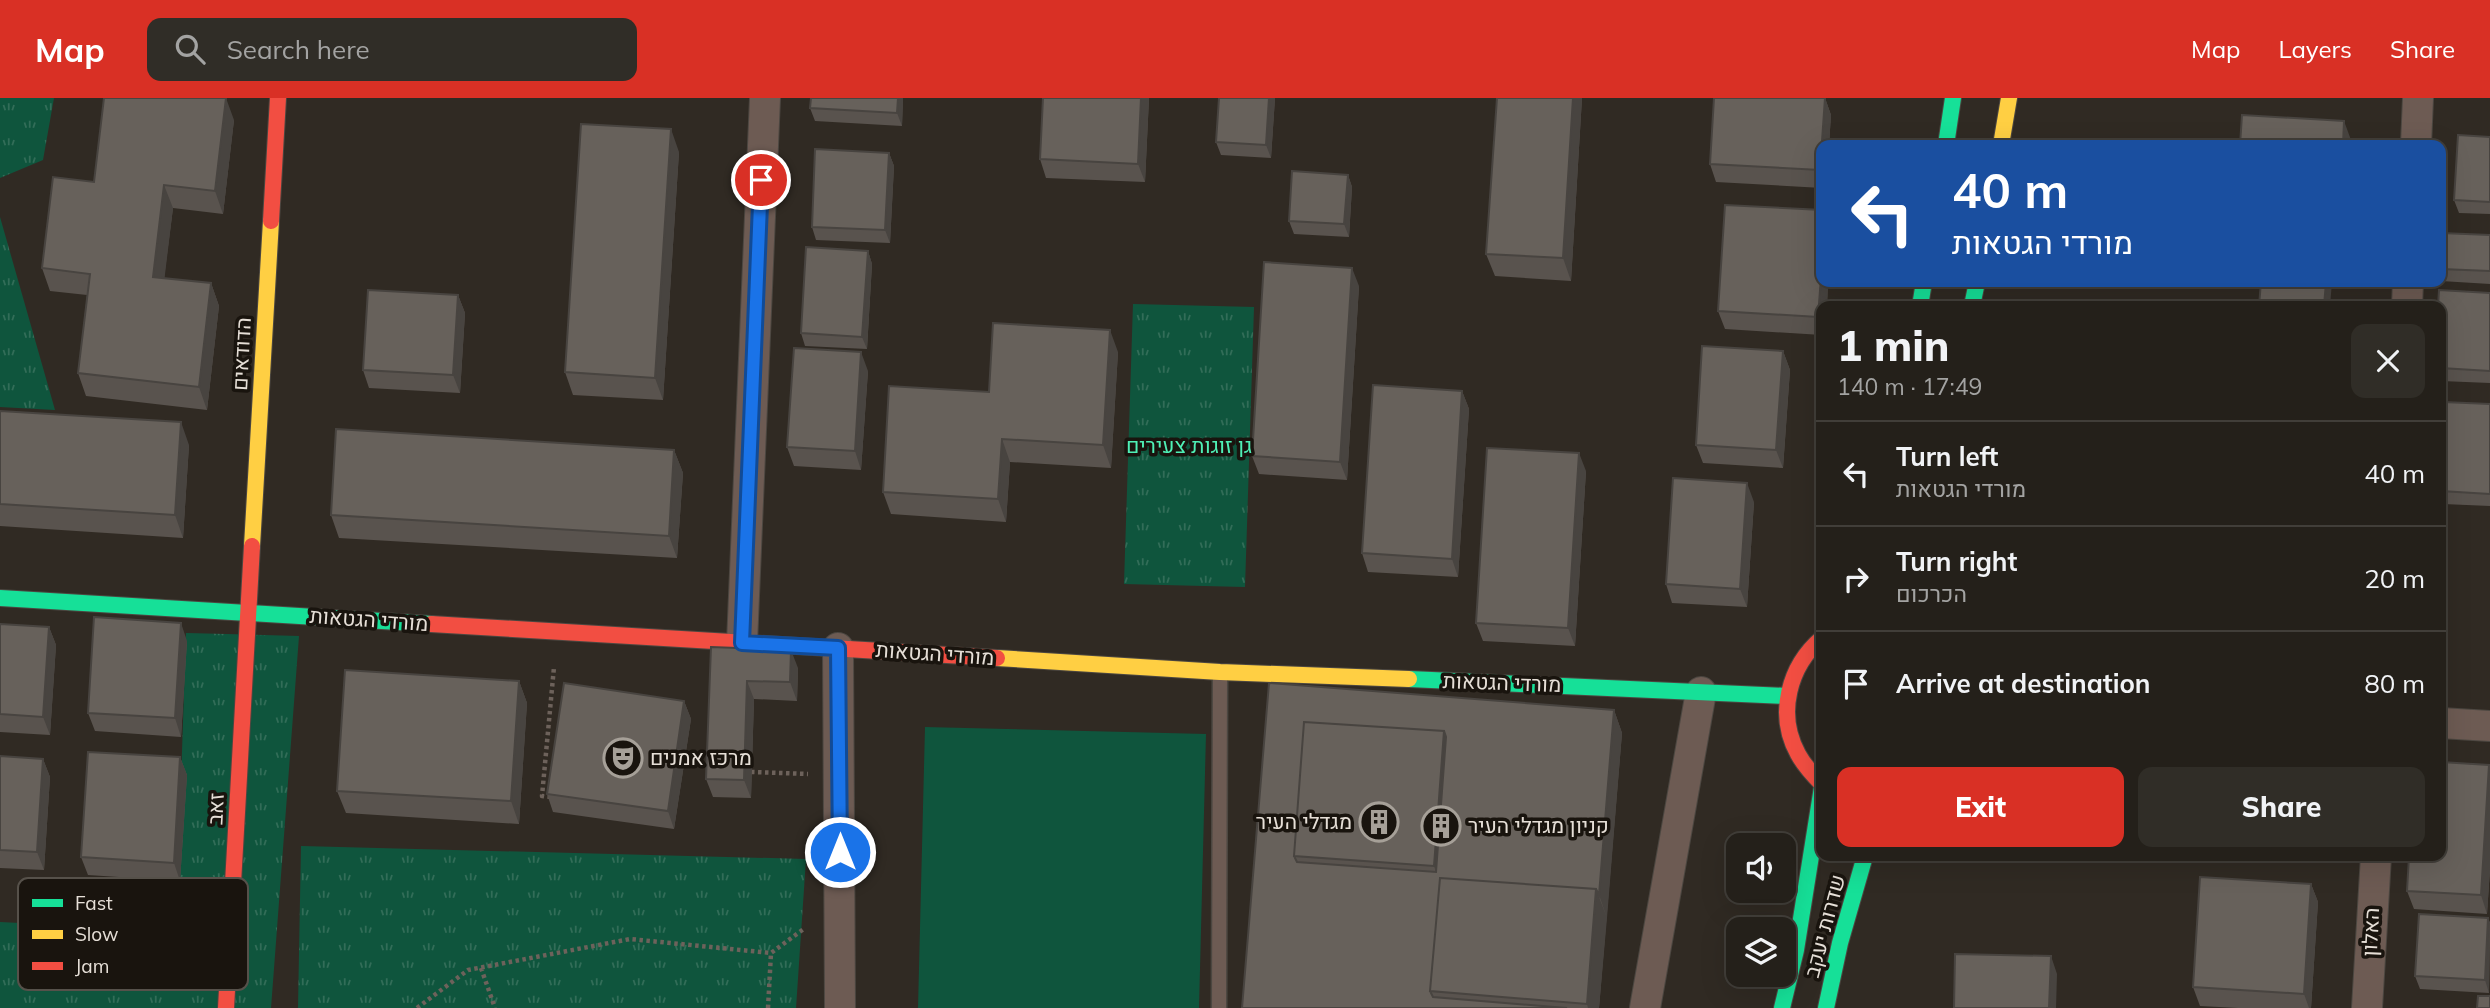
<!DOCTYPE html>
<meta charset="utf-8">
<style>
:root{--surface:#24201a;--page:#302d27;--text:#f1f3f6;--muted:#a3a3a2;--line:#413e39;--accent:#d93025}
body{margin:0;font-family:Mulish,Heebo,sans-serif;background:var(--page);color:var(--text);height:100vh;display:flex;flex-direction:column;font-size:26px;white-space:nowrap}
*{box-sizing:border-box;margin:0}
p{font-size:23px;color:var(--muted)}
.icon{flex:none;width:38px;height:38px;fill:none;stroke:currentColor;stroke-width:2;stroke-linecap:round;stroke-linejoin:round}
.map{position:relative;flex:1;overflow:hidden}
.sheet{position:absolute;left:1816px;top:203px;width:630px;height:560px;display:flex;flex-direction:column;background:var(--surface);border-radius:14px;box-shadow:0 7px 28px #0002,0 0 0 2px var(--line)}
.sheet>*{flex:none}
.hud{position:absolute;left:1816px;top:42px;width:630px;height:147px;border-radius:14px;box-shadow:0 7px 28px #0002,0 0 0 2px var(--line);background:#1a4fa0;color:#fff;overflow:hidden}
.controls{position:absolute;left:1726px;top:735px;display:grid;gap:14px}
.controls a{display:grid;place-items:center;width:70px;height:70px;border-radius:14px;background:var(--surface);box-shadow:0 7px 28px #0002,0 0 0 2px var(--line);font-size:35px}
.pin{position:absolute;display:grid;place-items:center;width:60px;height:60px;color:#fff;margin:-30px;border:4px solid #fff;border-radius:50%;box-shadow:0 2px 7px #0007}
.me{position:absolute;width:77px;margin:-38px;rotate:0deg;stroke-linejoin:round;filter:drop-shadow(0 0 5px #0008)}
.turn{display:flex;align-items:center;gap:24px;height:147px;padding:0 21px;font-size:32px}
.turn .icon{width:91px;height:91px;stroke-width:2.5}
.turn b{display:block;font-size:49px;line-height:60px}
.round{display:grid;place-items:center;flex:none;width:74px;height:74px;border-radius:14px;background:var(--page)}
.summary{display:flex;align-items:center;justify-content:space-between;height:119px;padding:0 21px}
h1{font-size:42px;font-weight:800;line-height:52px}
.cta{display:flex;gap:14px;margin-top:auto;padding:14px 21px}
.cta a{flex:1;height:80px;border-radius:14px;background:var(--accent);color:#fff;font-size:28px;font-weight:800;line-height:80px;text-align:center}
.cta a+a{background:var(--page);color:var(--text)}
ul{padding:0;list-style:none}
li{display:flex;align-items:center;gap:21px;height:105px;padding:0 21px;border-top:2px solid var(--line)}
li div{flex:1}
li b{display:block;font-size:26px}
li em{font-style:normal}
header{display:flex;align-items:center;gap:42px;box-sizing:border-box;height:98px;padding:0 35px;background:var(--accent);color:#fff}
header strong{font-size:33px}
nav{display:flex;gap:38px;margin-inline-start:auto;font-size:24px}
.search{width:490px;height:63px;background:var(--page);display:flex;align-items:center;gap:18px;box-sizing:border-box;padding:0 24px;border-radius:14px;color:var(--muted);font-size:26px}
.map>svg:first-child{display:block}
</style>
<header>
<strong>Map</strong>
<div class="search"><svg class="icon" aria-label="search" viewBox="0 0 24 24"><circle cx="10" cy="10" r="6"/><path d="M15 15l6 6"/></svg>Search here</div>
<nav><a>Map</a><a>Layers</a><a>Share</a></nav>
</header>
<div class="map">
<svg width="2490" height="910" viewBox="0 0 2490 910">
<defs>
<pattern id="park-tufts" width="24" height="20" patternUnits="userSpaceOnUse" patternTransform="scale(1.75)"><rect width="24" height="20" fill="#0f553d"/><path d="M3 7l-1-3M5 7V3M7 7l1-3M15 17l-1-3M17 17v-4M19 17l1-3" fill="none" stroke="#326d58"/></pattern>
</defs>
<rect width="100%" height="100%" fill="#302a23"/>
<path fill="#0f553d" d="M925,629L1206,636L1199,910H918Z"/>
<path fill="url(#park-tufts)" d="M0,0H54L43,62L0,80Z
M0,119L55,312L0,309Z
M1133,206L1254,209L1245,489L1124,486Z
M186,535L299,538L271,910H0V824L176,833Z
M301,748L806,761L796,910H298Z"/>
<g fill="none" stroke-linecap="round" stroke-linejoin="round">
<g stroke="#4c4741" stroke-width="17">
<path id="lane" d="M1219,910L1220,575"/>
</g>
<g stroke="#4c4741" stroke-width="32">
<path id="street" d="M2416,47L2418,0
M2407,208L2408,184
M742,545L765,0
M838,550L840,910
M2441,625L2490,628
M1645,910L1701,594
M2367,910L2376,758"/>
</g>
<g stroke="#4c4741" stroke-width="18">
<path id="fast" d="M1946,47L1953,0
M1920,208L1924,184
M1972,208L1977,184
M0,500L431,526
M1409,581L1787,598
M1782,910L1796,852L1822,689
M1826,910L1840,845L1865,758"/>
</g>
<g stroke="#4c4741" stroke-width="18">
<path id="slow" d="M2001,47L2009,0
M252,448L271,123
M997,560L1220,574L1409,581"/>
</g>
<g stroke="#4c4741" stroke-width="18">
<path id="jam" d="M271,123L278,0
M431,526L997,560
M1822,540C1789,568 1776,616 1798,656C1804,667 1813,677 1822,686
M226,910L252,448"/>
</g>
<path stroke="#6d625b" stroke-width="4.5" stroke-dasharray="3.5 3.5" stroke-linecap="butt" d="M751,674L808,676
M551,699L542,698L554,569
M481,870L495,910
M417,910L468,872L630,841L771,855L805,830
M768,910L771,855"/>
<use href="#lane" stroke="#6d5b53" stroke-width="14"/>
<use href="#street" stroke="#6d5b53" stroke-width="30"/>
<use href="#fast" stroke="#16e098" stroke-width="16"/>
<use href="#slow" stroke="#ffcf43" stroke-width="16"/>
<use href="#jam" stroke="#f24e42" stroke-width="16"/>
</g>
<path fill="#59534e" d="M903,0L902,28L815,23L810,10Z
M1043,0H1149L1145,84L1046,80L1040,61Z
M1219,0H1275L1271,60L1221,57L1216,44Z
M1582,0L1571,183L1495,178L1486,156Z
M1825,0L1831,17L1829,47H1822V90L1716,84L1710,66Z
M234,22L223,116L173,110L164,180L211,185L219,208L207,312L86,298L78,275L87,197L50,193L42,170Z
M2490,39V116L2459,115L2454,102Z
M679,54L663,302L573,297L565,274Z
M889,55L894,68L890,145L816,142L812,129Z
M1348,77L1352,89L1349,139L1294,136L1289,123Z
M2441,135L2490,137V186L2441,183Z
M868,153L872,166L867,251L805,248L801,235Z
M1822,184H1828L1827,208H1822V237L1725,231L1718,213Z
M1359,188L1347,382L1259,376L1252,358Z
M2490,195V285L2441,283V208Z
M458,197L465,215L460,295L369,290L363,272Z
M1783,253L1790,272L1783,370L1703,365L1696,347Z
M1118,254L1111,370L1010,364L1006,424L891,416L883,394L989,294Z
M868,273L861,372L794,368L787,349Z
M1462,293L1469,311L1458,479L1368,474L1362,455Z
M2490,306V408L2443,406L2441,401V341Z
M0,313L189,347L183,440L0,428Z
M674,352L683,375L677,460L339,440L331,417Z
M1586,373L1575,548L1483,543L1476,525Z
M1754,404L1747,509L1672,505L1666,486Z
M0,526L49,529L56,547L50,637L0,634Z
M187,543L181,639L95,633L88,615Z
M711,549L798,570L797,603L754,601L751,700L713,699L706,681Z
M519,583L527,605L519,726L346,715L337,693Z
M1269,585L1614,612L1622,635L1599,910H1242Z
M684,603L691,621L674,731L553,714L547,696Z
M0,658L43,661L50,679L44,772L0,770Z
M180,659L187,677L180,783L88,777L81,759Z
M2489,667L2490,670V771L2487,816L2414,811L2407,793Z
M2311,786L2318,804L2311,910H2238L2200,908L2193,889Z
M2488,820L2490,825L2489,895L2420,891L2415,878Z"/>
<path fill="#484440" d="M226,0L234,22L223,116L215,93Z
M898,0H903L902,28L897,15Z
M1141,0H1149L1145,84L1138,66Z
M1269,0H1275L1271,60L1266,47Z
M1573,0H1582L1571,183L1563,160Z
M1825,0L1831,17L1829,47H1822V77L1820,72Z
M2344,23L2351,42V47H2343Z
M671,31L679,54L663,302L655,280Z
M889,55L894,68L890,145L885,132Z
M1348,77L1352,89L1349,139L1344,126Z
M164,87L173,110L162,201L153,179Z
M868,153L872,166L867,251L862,239Z
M1822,166V184H1828L1827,208H1822V228L1818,219Z
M1352,170L1359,188L1347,382L1340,364Z
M2326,184H2332L2330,208H2324Z
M211,185L219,208L207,312L199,289Z
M458,197L465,215L460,295L453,277Z
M1110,232L1118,254L1111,370L1103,347Z
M1783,253L1790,272L1783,370L1776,352Z
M861,254L868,273L861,372L855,353Z
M1462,293L1469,311L1458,479L1452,461Z
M181,324L189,347L183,440L175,417Z
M1002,341L1010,364L1006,424L998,401Z
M674,352L683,375L677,460L669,438Z
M1579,355L1586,373L1575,548L1568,530Z
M1747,385L1754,404L1747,509L1740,491Z
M181,525L187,543L181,639L175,620Z
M49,529L56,547L50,637L43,619Z
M791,552L798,570L797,603L790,584Z
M519,583L527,605L519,726L511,703Z
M747,583L754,601L751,700L744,682Z
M684,603L691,621L674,731L668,713Z
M1614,612L1622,635L1607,820L1599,797Z
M1444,633L1454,662L1442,791L1434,768Z
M180,659L187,677L180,783L174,765Z
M43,661L50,679L44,772L37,754Z
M2489,667L2490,670V771L2487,816L2481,797Z
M2311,786L2318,804L2311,910H2309L2304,896Z
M1596,791L1607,820L1599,910H1588L1587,906Z
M2488,820L2490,825L2489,895L2485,882Z
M2051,858L2057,876L2056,910H2049Z"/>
<path fill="#67615b" stroke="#484440" stroke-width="2" fill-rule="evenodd" d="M104,0H226L215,93L164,87L153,179L211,185L199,289L78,275L90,176L42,170L53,79L94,84Z
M811,0H898L897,15L810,10Z
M1043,0H1141L1138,66L1040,61Z
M1219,0H1269L1266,47L1216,44Z
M1497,0H1573L1563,160L1486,156Z
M1714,0H1825L1820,72L1710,66Z
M2242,17L2344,23L2343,47H2240Z
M581,26L671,31L655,280L565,274Z
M2458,37L2490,39V104L2454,102Z
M815,51L889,55L885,132L812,129Z
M1292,73L1348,77L1344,126L1289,123Z
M1725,107L1822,112V166L1818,219L1718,213Z
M2441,135L2490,137V173L2441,171Z
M806,149L868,153L862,239L801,235Z
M1264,164L1352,170L1340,364L1252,358Z
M2261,184H2326L2324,208H2259Z
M368,192L458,197L453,277L363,272Z
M2439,192L2490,195V273L2441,270V208H2438Z
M993,225L1110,232L1103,347L1002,341L998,401L883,394L889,288L989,294Z
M1702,248L1783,253L1776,352L1696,347Z
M794,250L861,254L855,353L787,349Z
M1373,287L1462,293L1452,461L1362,455Z
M2443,304L2490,306V396L2441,393V341Z
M0,313L181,324L175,417L0,406Z
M336,331L674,352L669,438L331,417Z
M1487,350L1579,355L1568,530L1476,525Z
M1673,380L1747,385L1740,491L1666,486Z
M94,519L181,525L175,620L88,615Z
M0,526L49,529L43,619L0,616Z
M711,549L791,552L790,584L747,583L744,682L706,681Z
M345,572L519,583L511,703L337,693Z
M564,585L684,603L668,713L547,696Z
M1269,585L1614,612L1599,797L1596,791L1440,780L1430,893L1433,899L1567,910H1242ZM1304,624L1444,633L1446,639L1436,774L1297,764L1294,758Z
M1304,624L1444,633L1434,768L1294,758Z
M88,654L180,659L174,765L81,759Z
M0,658L43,661L37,754L0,752Z
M2441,664L2489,667L2481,797L2407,793L2409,758H2441Z
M2200,779L2311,786L2304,896L2193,889Z
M1440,780L1596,791L1587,906L1430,893Z
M2419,816L2488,820L2485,882L2415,878Z
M1955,856L2051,858L2049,910H1954Z
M2478,898H2490V910H2477Z"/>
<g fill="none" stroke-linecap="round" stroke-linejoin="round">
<g stroke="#114b97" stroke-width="18">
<path id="route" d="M761,82L742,545L838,550L840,754"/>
</g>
<use href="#route" stroke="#1a73e8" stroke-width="12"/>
</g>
<defs>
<g id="theatre-ring" transform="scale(2.0125)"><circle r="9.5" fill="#19140e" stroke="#a6a098" stroke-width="1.5"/><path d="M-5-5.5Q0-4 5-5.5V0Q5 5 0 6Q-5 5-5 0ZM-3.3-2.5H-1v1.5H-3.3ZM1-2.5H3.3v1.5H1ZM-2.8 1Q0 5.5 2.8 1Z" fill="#a6a098"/></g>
<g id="building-ring" transform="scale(2.0125)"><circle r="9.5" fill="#19140e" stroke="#a6a098" stroke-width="1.5"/><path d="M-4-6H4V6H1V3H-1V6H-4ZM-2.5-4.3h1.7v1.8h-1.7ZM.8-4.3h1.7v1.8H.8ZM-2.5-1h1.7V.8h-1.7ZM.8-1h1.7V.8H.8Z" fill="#a6a098"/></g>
</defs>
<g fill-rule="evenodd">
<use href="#theatre-ring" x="623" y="660"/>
<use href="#building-ring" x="1379" y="724"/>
<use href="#building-ring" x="1441" y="728"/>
</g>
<g text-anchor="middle" stroke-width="7" stroke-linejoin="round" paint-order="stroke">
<g font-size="21" fill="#e6dfd7" stroke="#19140e">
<text transform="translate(242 256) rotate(-87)" y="7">הדודאים</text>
<text transform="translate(369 522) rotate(4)" y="7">מורדי הגטאות</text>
<text transform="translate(935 556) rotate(4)" y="7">מורדי הגטאות</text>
<text transform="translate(1502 585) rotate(2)" y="7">מורדי הגטאות</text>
<text transform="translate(216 711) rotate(-87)" y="7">זאב</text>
<text transform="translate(1825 828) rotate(-75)" y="7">שדרות יעקב</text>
<text transform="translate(2371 834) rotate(-87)" y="7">האלון</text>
</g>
<g font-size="21" fill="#4ff0b6" stroke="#19140e">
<text x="1189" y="355">גן זוגות צעירים</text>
</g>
<g font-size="21" fill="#e6dfd7" stroke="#19140e" text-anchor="start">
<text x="650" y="667">מרכז אמנים</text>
<text x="1352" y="731" text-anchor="end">מגדלי העיר</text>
<text x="1468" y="735">קניון מגדלי העיר</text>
</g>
</g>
<rect x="18" y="780" width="230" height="112" rx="10" fill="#19140e" stroke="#56514a" stroke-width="2"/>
<rect x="32" y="801" width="31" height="8" fill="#16e098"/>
<rect x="32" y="832" width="31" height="9" fill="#ffcf43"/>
<rect x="32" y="864" width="31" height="8" fill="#f24e42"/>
<g font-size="19" fill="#e6dfd7">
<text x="75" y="812">Fast</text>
<text x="75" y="843">Slow</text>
<text x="75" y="875">Jam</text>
</g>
</svg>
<div class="controls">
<a><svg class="icon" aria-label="sound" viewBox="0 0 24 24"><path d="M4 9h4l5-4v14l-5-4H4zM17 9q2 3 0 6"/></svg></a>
<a><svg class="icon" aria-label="layers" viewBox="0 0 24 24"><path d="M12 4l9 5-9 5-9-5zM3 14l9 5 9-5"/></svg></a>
</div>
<div class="pin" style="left:761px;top:82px;background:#d93025"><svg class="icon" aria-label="arrive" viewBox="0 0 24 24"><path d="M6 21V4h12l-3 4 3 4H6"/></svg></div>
<svg class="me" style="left:840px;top:754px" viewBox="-20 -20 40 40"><circle r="17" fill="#1a73e8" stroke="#fff" stroke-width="3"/><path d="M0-11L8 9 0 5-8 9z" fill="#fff"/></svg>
<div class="hud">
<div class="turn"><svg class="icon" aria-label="left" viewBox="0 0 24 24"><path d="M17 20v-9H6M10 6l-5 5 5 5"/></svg><div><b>40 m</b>מורדי הגטאות</div></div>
</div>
<section class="sheet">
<div class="summary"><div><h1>1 min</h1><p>140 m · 17:49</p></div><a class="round"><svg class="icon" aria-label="close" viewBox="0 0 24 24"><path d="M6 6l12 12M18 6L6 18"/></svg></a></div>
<ul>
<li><svg class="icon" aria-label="left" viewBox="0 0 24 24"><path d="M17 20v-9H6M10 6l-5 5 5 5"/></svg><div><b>Turn left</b><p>מורדי הגטאות</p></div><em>40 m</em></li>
<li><svg class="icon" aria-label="right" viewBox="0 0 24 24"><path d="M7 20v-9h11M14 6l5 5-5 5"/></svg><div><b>Turn right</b><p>הכרכום</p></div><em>20 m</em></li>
<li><svg class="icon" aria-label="arrive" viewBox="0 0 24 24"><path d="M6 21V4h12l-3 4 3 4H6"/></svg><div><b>Arrive at destination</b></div><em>80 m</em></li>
</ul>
<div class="cta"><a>Exit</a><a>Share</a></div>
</section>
</div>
